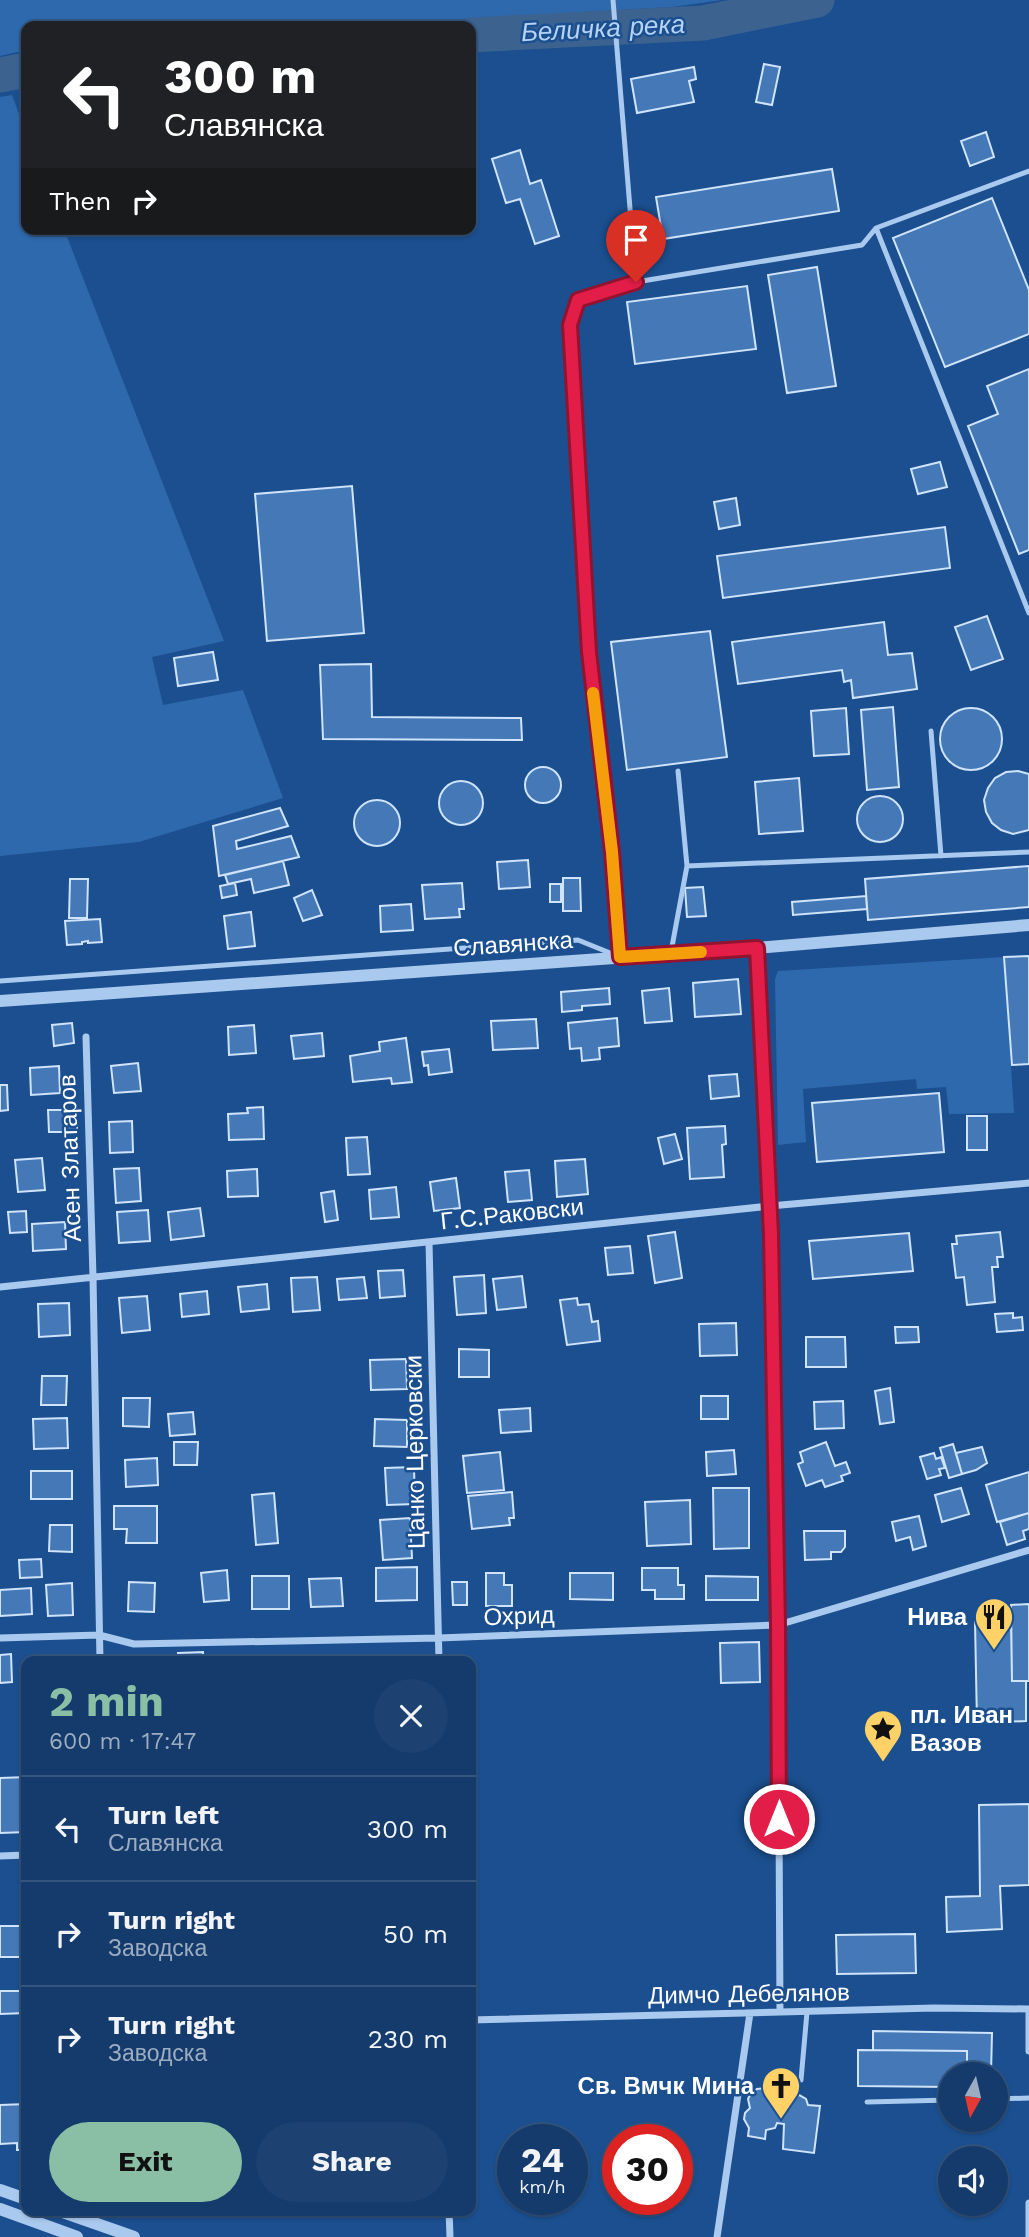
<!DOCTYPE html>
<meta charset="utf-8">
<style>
:root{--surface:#143b6b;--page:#1d4271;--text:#f1f3f6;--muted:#9dadc1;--line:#33557e;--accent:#8abfa5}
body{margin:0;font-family:"Work Sans",sans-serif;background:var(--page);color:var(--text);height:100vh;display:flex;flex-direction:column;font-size:26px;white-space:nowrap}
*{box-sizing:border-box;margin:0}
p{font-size:23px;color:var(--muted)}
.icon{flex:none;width:38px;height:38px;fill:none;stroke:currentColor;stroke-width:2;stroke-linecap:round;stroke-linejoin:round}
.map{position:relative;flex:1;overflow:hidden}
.side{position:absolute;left:21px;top:1656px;width:455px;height:560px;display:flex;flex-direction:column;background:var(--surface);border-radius:14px;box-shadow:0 2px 5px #0004,0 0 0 2px var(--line)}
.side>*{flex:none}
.banner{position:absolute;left:21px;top:21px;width:455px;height:214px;border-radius:14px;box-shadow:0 2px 5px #0004,0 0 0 2px var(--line);background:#202124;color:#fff;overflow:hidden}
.needle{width:46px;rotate:188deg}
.controls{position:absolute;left:938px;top:2062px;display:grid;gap:14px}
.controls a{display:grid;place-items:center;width:70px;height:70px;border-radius:50%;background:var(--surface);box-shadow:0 2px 5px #0004,0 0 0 2px var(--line);font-size:35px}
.speed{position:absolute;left:497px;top:2124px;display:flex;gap:14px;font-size:35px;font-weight:700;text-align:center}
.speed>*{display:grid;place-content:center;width:91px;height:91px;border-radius:50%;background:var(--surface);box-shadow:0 2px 5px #0004,0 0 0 2px var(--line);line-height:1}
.speed small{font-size:18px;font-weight:400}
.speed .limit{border:10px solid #d22;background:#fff;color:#111}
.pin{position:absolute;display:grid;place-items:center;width:60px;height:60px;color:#fff;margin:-72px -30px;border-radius:50% 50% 50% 0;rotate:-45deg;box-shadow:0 0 7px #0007}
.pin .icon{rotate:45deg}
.me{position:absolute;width:77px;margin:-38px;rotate:0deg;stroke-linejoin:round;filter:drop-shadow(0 0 5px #0008)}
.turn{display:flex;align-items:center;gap:24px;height:147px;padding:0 28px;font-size:32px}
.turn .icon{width:91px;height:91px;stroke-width:2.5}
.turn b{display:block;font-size:49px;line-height:60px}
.then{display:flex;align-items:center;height:66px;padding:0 28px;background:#0003;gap:14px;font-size:26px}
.round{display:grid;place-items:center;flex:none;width:74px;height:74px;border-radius:37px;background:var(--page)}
.summary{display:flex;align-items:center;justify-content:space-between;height:119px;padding:0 28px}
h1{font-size:42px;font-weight:700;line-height:52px;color:var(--accent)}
.primary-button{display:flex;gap:14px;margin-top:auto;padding:14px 28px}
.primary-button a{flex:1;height:80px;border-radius:42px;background:var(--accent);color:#111;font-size:28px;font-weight:700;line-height:80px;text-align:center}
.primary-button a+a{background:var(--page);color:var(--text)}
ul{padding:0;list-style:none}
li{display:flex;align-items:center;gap:21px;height:105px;padding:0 28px;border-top:2px solid var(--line)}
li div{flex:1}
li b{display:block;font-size:26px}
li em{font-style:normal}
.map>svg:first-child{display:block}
</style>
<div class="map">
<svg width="1029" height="2237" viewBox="0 0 1029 2237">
<rect width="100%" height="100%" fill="#1b4f8f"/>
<path fill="#2e69ad" d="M0,0H722L672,7L343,26H26V50L0,56Z
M12,95L26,133V229H64L224,641L152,657L163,705L243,690L283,798L139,842L0,856V97Z
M1004,957L1014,1113L949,1114L946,1087L917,1089L916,1079L803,1089L806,1142L778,1145L775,979L778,971Z"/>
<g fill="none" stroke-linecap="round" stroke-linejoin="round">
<path stroke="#3c6290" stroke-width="35" d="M471,35L703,23L817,0
M0,75L26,70"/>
</g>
<path fill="#4478b7" stroke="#cfe3fa" stroke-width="2" d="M764,64L780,67L772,105L756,102Z
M694,67L696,79L689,81L694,102L637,113L631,79Z
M986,132L994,157L970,166L961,141Z
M520,150L530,184L541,180L559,236L535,244L520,199L506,203L492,159Z
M832,169L839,211L663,239L656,197Z
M992,198L1029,290V334L945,367L893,238Z
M817,267L836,386L787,393L768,275Z
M747,286L756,349L635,364L627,302Z
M1029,369V550L1019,554L968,426L998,414L987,386Z
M940,462L947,487L918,494L911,469Z
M352,486L364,633L267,641L255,494Z
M736,498L740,525L719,529L714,502Z
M945,527L950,568L723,598L717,556Z
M987,616L1003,659L971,670L955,627Z
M884,622L888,655L912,653L917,689L853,698L851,680L844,682L842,670L738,684L732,642Z
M710,631L727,757L627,770L611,642Z
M213,652L218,680L178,686L174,658Z
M371,664L372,717L521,718L522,740L323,739L320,665Z
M893,707L899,787L867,790L861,710Z
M940 739a31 31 0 1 1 62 0a31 31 0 1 1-62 0Z
M846,708L849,754L814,756L811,711Z
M525 785a18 18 0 1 1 36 0a18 18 0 1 1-36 0Z
M1018,771L1029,774V830L1013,834L1001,830L992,823L986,812L984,800L988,788L995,778L1006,772Z
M799,778L803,831L759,834L755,782Z
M439 803a22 22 0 1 1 44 0a22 22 0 1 1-44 0Z
M857 819a23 23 0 1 1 46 0a23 23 0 1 1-46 0Z
M354 823a23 23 0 1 1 46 0a23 23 0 1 1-46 0Z
M280,808L288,826L236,841L237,849L291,836L299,857L219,876L213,826Z
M528,860L530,887L499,889L497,862Z
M283,861L289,885L254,893L251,879L228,884L225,875Z
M1029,866V907L868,920L865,879Z
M563,878H580L581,911H563Z
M70,879H88L87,918H69Z
M235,883L237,895L222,898L220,886Z
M462,883L464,909H459L460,917L425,919L422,885Z
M550,884H561V902H550Z
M703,887L706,916L687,917L685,888Z
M312,890L322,915L303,921L294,898Z
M866,896L867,909L793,915L792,902Z
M411,904L413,930L381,932L380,906Z
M251,912L255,946L228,949L224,916Z
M100,919L102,942L88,943V941L82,942V944L67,945L65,921Z
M1029,956V1064L1012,1065L1004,957Z
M738,979L741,1014L695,1017L693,983Z
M609,988L610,1004L582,1006V1010L562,1012L561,992Z
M669,988L672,1021L645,1023L642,991Z
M617,1018L619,1046L599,1048L600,1059L582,1061L581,1048L570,1049L568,1023Z
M536,1019L538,1048L493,1050L491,1021Z
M72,1023L74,1043L54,1046L52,1025Z
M254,1025L256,1053L229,1055L228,1027Z
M322,1033L324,1056L294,1059L291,1036Z
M406,1038L412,1082L392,1084L391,1078L353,1082L350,1056L380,1051L379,1042Z
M449,1049L452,1072L429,1075L428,1065L424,1066L422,1052Z
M138,1063L141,1091L114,1093L111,1066Z
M59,1066L60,1093L31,1095L30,1068Z
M737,1074L739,1096L711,1099L709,1076Z
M0,1085H7L8,1110L0,1111Z
M939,1093L944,1152L817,1162L812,1103Z
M263,1107L264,1139L229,1140L228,1114L248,1113L247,1108Z
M48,1110H77V1132H49Z
M967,1116H987V1150H967Z
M132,1121L133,1152L110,1153L109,1122Z
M725,1126L726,1144L722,1145L724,1177L690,1179L687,1128Z
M675,1134L682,1159L664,1164L658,1138Z
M367,1137L370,1174L348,1175L346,1138Z
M42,1158L45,1190L18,1192L15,1160Z
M585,1159L588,1194L557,1197L555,1161Z
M139,1168L141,1201L116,1203L114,1169Z
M257,1169L258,1196L228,1197L227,1171Z
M529,1170L532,1200L508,1202L505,1172Z
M456,1178L460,1208L434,1211L430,1182Z
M396,1187L399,1217L371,1219L369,1190Z
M334,1191L338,1220L325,1222L321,1193Z
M200,1208L204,1236L171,1240L168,1212Z
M148,1210L150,1241L119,1243L117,1212Z
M26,1211L27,1232L10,1233L8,1212Z
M65,1222L66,1249L33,1251L32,1224Z
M675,1232L682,1278L655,1283L648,1236Z
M1000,1232L1003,1257H997L998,1267H992L995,1302L967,1305L964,1277L956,1278L952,1244H957L956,1236Z
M909,1233L913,1271L813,1279L809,1241Z
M630,1246L633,1273L608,1275L605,1248Z
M403,1270L405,1296L380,1298L378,1271Z
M484,1275L486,1313L457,1315L454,1277Z
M522,1276L526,1307L497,1310L493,1279Z
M317,1277L320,1310L293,1312L291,1278Z
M364,1277L367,1298L339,1300L337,1279Z
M267,1284L269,1309L241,1312L238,1287Z
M207,1291L209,1314L182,1317L180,1294Z
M147,1296L150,1330L122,1333L119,1298Z
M577,1298L578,1305L589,1304L592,1322L598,1321L600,1341L567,1345L560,1300Z
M69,1303L70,1335L39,1337L38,1304Z
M1013,1313V1318L1022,1317L1023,1330L997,1332L995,1314Z
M736,1323L737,1355L700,1356L699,1324Z
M895,1327H918L919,1342L896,1343Z
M806,1337H845L846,1367H806Z
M459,1349L489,1350V1377H459Z
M406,1359L407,1389L371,1390L370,1360Z
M42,1376H67L66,1405H41Z
M890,1388L894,1422L880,1424L875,1391Z
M701,1396H728V1419H701Z
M123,1398H150L149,1427L123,1426Z
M843,1401L844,1428L815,1429L814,1402Z
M530,1408L531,1431L501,1433L499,1410Z
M193,1412L195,1434L170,1436L168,1414Z
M67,1418L68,1448L34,1449L33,1419Z
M375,1419L407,1420V1447L374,1446Z
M174,1442H198L197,1465H174Z
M826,1442L835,1466L846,1462L850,1473L841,1476L843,1481L825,1487L822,1480L806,1486L798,1464L803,1462L800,1452Z
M953,1444L962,1474L949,1478L940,1448Z
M982,1447L987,1463L976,1470L962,1474L956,1453Z
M734,1450L736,1474L707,1476L706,1452Z
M500,1452L504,1490L467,1493L463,1456Z
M934,1453L936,1459L941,1457L945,1468L939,1469L941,1475L927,1479L920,1457Z
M157,1458L158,1485L126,1487L125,1460Z
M414,1467L415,1504L387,1505L385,1468Z
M31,1471H72V1499H31Z
M1029,1472V1513L997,1522L986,1485Z
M713,1488H749V1548L714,1549Z
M961,1488L969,1514L942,1522L935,1495Z
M512,1492L514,1518H509L510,1525L472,1529L468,1496Z
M274,1493L278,1543L256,1545L252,1495Z
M690,1500L691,1544L647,1546L645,1502Z
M114,1506H157V1543H126L127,1529H114Z
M1029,1513V1529L1023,1531L1025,1539L1007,1545L1000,1522Z
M919,1516L926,1546L913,1550L910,1537L896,1541L892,1522Z
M410,1518L412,1558L383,1560L380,1520Z
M50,1525H72V1552L49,1551Z
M804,1531H845V1547L841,1552H831V1559L805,1560Z
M41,1559L42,1577L20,1578L19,1560Z
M417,1567V1600L376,1601V1568Z
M642,1568H678V1585H684V1599H655V1590H642Z
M227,1570L229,1600L204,1602L201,1573Z
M486,1573H504V1585H512V1606H486Z
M570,1573H613V1600L570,1599Z
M252,1576H289V1609H252Z
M706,1576L758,1577V1600H706Z
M341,1578L343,1606L311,1607L309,1579Z
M129,1582L155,1583L154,1612L128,1611Z
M452,1582H467V1605H453Z
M72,1583L73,1615L48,1616L46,1585Z
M31,1588L32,1614L0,1616V1590Z
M1029,1604V1681H1012L1011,1605Z
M975,1622H1011L1012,1681H1026V1721L977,1723Z
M759,1642L760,1682L721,1683L720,1643Z
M203,1652V1661H179L178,1653Z
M11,1654L12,1682L0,1683V1655Z
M39,1656H79V1661H40Z
M26,1777V1832L0,1833V1778Z
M1029,1804V1885L1000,1886L1002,1929L947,1932L946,1897L980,1896L979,1805Z
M0,1926H26V1957H0Z
M915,1934L916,1973L837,1974L836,1935Z
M0,1991H26V2013L0,2014Z
M873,2031L992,2033L991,2074L967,2073V2051L873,2050Z
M858,2050L967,2051V2074H950V2087L858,2086Z
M767,2088L776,2094L779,2104L789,2105L791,2099L799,2095L806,2099L808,2105L820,2106L814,2153L783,2149L784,2124L777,2123L775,2128L766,2130L765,2139L748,2136L749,2128L744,2119L745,2113L750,2108L748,2099L750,2095L757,2089Z
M26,2104V2150H17V2143L0,2144V2105Z"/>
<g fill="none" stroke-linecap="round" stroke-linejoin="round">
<path stroke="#a9c9ee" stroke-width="5" d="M613,0L636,282L862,245L876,228L1029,171
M876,228L1029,613
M931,731L941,856
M678,771L687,866
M671,952L687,866L1029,852
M0,981L578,940L620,957L612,852L589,652L570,325L578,300L636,282
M801,2080L807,2012
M996,2099L1029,2098
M867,2102L950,2100"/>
<path stroke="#a9c9ee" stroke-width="7" d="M757,948L770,1206L778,1625L780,2012
M86,1037L93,1277L100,1661
M429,1242L439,1661
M0,1287L770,1206L1029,1183
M0,1638L99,1635L134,1644L439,1638L778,1625L1029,1550
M0,1856L26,1855
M1029,2009V2051
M471,2020L934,2008L1029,2009
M449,2210L450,2237
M717,2237L750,2013
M1029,2237V2203"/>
<path stroke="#a9c9ee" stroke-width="12" d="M0,1001L757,948L1029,925
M0,2190L26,2199
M0,2209L77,2237
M57,2210L134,2237"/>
</g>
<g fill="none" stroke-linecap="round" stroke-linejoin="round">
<g stroke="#92132f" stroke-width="18">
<path id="route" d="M636,282L578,300L570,325L589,652L612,852L620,957L757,948L771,1234L778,1625L779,1819"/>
</g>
<use href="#route" stroke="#e11d48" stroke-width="12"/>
<path stroke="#f59e0b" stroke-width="12" d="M593,693L612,852L620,957L701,952"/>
</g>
<defs>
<g id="restaurant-pin" transform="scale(2.0125)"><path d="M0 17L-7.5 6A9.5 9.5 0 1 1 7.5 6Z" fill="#ffd166" stroke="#1b4f8f"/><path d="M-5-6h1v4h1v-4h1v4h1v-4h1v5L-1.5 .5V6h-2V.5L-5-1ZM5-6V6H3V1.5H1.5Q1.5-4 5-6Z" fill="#111"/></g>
<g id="sight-pin" transform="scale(2.0125)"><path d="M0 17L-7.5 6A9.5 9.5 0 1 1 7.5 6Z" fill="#ffd166" stroke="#1b4f8f"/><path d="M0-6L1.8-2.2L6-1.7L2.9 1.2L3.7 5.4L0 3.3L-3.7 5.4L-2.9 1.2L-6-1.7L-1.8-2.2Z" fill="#111"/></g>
<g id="church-pin" transform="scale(2.0125)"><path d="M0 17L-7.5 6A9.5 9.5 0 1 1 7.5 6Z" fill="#ffd166" stroke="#1b4f8f"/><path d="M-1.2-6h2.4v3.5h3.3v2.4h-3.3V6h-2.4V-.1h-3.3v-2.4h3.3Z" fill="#111"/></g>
</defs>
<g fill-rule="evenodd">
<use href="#restaurant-pin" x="994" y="1617"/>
<use href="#sight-pin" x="883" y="1729"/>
<use href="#church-pin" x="781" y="2086"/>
</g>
<g text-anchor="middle" stroke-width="5" stroke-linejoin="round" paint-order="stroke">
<g font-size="24" fill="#fff" stroke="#1b4f8f">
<text transform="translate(513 944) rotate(-4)" y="8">Славянска</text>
<text transform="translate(70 1158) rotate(-92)" y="8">Асен Златаров</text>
<text transform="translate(512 1214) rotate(-6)" y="8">Г.С.Раковски</text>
<text transform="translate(415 1452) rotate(-91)" y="8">Цанко Церковски</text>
<text transform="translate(519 1616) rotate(-2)" y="8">Охрид</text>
<text transform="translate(749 1994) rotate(-1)" y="8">Димчо Дебелянов</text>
</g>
<g font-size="24" font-weight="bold" fill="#fff" stroke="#1b4f8f" text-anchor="end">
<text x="967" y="1625">Нива</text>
<text x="910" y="1723" text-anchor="start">пл. Иван<tspan x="910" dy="28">Вазов</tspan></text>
<text x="754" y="2094">Св. Вмчк Мина</text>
</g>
<g font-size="26" font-style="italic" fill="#b5d3f5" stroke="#1b4f8f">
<text transform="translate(603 28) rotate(-3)" y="9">Беличка река</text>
</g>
</g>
</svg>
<div class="controls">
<a><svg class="needle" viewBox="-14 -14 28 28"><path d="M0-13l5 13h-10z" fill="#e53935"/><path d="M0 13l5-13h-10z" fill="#9dadc1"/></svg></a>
<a><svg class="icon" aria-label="sound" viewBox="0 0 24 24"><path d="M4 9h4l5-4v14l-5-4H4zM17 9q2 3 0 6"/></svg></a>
</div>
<div class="speed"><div>24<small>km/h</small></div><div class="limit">30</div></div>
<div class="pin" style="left:636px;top:282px;background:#d93025"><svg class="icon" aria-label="arrive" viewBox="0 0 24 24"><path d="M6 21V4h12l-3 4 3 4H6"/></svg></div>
<svg class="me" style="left:779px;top:1819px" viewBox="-20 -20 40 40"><circle r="17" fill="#e11d48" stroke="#fff" stroke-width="3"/><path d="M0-11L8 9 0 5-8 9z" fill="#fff"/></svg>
<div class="banner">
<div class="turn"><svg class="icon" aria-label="left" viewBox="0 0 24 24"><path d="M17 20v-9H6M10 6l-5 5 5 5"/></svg><div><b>300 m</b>Славянска</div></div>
<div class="then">Then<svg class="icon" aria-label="right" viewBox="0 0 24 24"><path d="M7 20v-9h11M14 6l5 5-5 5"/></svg></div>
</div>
<section class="side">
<div class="summary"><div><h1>2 min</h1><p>600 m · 17:47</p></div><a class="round"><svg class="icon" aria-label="close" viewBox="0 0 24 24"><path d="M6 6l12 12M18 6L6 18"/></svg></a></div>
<ul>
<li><svg class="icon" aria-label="left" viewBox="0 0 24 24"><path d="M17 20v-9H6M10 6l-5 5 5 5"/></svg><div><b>Turn left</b><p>Славянска</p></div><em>300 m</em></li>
<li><svg class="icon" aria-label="right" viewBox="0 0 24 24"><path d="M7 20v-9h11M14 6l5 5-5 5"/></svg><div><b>Turn right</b><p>Заводска</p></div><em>50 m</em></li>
<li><svg class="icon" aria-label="right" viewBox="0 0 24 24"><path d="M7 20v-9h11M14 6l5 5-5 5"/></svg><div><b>Turn right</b><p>Заводска</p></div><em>230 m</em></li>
</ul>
<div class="primary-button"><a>Exit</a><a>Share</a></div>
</section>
</div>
